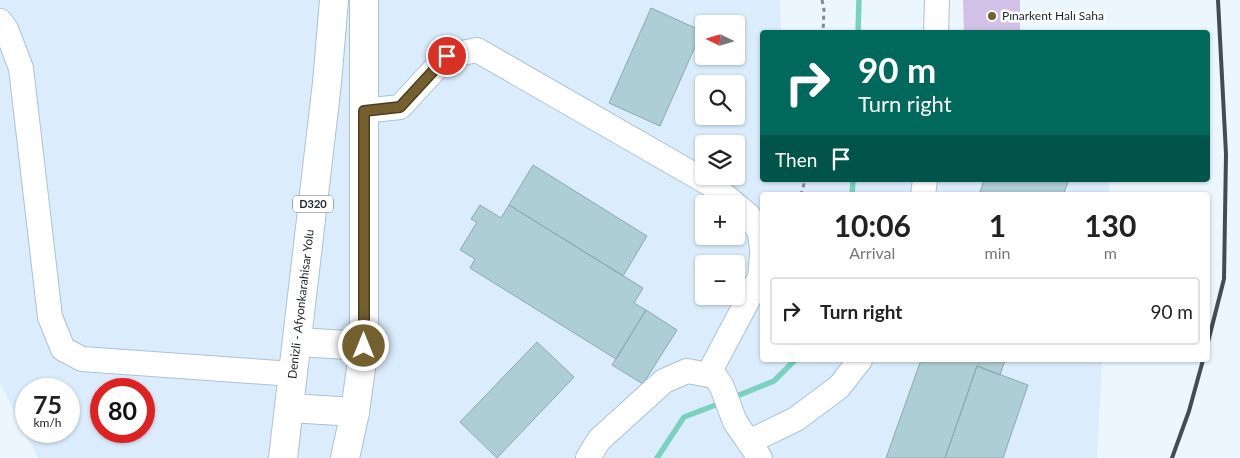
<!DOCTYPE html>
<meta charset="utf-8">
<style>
:root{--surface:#fff;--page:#f6f6f6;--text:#222;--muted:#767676;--line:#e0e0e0}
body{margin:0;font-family:Lato,sans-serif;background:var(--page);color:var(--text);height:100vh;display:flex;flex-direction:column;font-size:19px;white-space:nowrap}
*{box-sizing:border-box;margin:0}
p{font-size:16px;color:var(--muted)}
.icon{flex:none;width:28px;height:28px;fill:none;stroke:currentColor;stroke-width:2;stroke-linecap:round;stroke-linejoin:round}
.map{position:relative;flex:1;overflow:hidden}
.side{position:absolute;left:760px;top:192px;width:450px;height:170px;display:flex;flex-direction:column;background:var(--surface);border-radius:5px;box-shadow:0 1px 4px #0004}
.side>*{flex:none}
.hud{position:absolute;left:760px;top:30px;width:450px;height:152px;border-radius:5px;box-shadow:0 1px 4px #0004;background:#00695c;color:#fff;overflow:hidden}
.needle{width:32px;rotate:275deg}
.tools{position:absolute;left:695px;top:15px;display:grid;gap:10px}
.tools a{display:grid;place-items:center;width:50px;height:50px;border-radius:5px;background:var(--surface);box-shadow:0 1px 4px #0004;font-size:25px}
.speed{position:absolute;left:15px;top:378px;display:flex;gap:10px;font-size:25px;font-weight:700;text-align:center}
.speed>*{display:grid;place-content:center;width:65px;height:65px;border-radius:50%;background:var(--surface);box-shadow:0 1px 4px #0004;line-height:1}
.speed small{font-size:12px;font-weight:400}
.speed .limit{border:8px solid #d22;background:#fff;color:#111}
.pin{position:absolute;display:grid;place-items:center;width:42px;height:42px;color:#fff;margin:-21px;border:2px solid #fff;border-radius:50%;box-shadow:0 1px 5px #0007}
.me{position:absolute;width:55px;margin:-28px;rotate:0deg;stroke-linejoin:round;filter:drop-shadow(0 0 4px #0008)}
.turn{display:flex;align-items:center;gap:18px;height:105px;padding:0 15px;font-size:22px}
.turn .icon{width:65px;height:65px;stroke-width:2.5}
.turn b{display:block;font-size:35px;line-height:42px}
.then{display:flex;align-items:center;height:48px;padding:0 15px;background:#0003;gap:10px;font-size:19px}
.eta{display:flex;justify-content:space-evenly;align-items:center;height:85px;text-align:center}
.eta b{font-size:30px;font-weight:700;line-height:35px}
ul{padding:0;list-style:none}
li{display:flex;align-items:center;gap:15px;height:68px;margin:0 10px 8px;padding:0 5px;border:2px solid var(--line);border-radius:5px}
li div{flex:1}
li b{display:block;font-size:19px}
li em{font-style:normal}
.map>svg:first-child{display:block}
</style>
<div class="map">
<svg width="1240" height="458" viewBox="0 0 1240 458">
<rect width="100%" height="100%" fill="#ecf6fe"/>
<path fill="#dbedfc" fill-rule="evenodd" d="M0,0H780L781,32H762V180H1110L1109,195H762V360H1102L1097,458H38L0,383ZM704,24H736V56H704ZM704,84H736V116H704ZM704,144H736V176H704ZM704,204H736V236H704ZM704,264H736V296H704ZM26,389H69V431H26ZM101,389H144V431H101Z"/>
<path fill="#d1c1e7" d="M963,0H1020V32H964Z"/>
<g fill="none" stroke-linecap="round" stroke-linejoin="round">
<path stroke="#7ad1c0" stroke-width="5.5" d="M858,32L859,0
M852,195L853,180
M732,398L774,381L795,360
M657,458L684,417L721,403"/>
</g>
<path fill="#adced5" stroke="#89a9b0" d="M651,8L702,31L660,126L609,103Z
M533,165L647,236L623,276L509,205Z
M984,180H1069L1063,195H979Z
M480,205L501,218L509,205L643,288L634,303L646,310L616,359L470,268L475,259L460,250L477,222L471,219Z
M646,310L677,330L643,384L612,365Z
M537,342L574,377L497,458L460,422Z
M921,360H1005L1000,375L977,366L945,458H886Z
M977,366L1028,385L1003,458H945Z"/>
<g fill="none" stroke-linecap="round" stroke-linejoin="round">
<g stroke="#abc2d4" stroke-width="26">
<path id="minor" d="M0,21L6,29L21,68L50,317L63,349L82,359L293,374
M936,32L937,0
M364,111L400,107L447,56L477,50L710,184L735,204
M923,195L925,180
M736,205L748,215L760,232L762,249
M708,375L760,277L762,255
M749,442L796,419L839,387L860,360
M588,458L599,440L664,381L687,371L715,376L722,387L735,422L760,458"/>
</g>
<g stroke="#abc2d4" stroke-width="30">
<g id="highway">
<path d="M297,342L364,346"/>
<path d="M290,408L355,412"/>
<path id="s1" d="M283,458L327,83L334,0"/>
<path d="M345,458L355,412L364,346V0"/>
</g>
</g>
<path stroke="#818a92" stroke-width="3" stroke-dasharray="4 4" stroke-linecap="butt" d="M822,0L824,10L823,32
M801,195L805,180"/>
<use href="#minor" stroke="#fff" stroke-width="24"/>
<use href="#highway" stroke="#fff" stroke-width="28"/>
<path stroke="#434c53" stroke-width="4" d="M1208,342L1224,279L1226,154L1218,0
M1172,458L1189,411L1203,360"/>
</g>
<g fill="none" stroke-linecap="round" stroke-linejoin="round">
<g stroke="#4b3e1e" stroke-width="12">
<path id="route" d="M364,346V111L400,107L447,56"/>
</g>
<use href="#route" stroke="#745f2e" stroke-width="9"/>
</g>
<circle fill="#745f2e" stroke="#fff" stroke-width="2" cx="992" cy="16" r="5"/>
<g text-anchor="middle" stroke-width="5" stroke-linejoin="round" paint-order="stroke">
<rect fill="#fff" stroke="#60666b" stroke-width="1" x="293" y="195.5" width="40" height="17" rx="4"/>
<g font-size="11" font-weight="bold" fill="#1c252c">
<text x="313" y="208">D320</text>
</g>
<g font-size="12" fill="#1c252c" stroke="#fff" text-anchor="start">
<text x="1002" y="20">Pınarkent Halı Saha</text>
</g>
<g font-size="12" fill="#1c252c" stroke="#fff">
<text dy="4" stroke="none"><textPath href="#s1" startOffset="155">Denizli - Afyonkarahisar Yolu</textPath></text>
</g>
</g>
</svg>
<div class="tools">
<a><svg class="needle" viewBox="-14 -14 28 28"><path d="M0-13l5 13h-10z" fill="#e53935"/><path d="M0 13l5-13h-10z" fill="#767676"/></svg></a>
<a><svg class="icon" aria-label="search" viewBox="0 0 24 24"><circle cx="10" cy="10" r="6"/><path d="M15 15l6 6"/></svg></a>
<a><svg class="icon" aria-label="layers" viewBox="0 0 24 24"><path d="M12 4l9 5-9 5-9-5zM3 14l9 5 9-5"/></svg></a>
<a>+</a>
<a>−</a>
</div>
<div class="speed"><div>75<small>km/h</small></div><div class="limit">80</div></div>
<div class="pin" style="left:447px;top:56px;background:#d93025"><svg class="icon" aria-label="arrive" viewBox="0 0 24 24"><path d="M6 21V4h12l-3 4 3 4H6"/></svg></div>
<svg class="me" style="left:364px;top:346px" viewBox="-20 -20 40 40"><circle r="17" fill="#745f2e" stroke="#fff" stroke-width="3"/><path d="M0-11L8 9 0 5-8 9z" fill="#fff"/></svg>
<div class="hud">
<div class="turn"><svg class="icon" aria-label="right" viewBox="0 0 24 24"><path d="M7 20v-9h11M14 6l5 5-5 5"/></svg><div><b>90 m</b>Turn right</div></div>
<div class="then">Then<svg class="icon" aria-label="arrive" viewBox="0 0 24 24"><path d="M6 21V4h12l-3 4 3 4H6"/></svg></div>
</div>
<section class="side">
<div class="eta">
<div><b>10:06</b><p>Arrival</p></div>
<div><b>1</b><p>min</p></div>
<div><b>130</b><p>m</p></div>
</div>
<ul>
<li><svg class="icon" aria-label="right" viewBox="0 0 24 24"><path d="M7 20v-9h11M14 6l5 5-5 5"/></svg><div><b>Turn right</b></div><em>90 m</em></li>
</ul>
</section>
</div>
